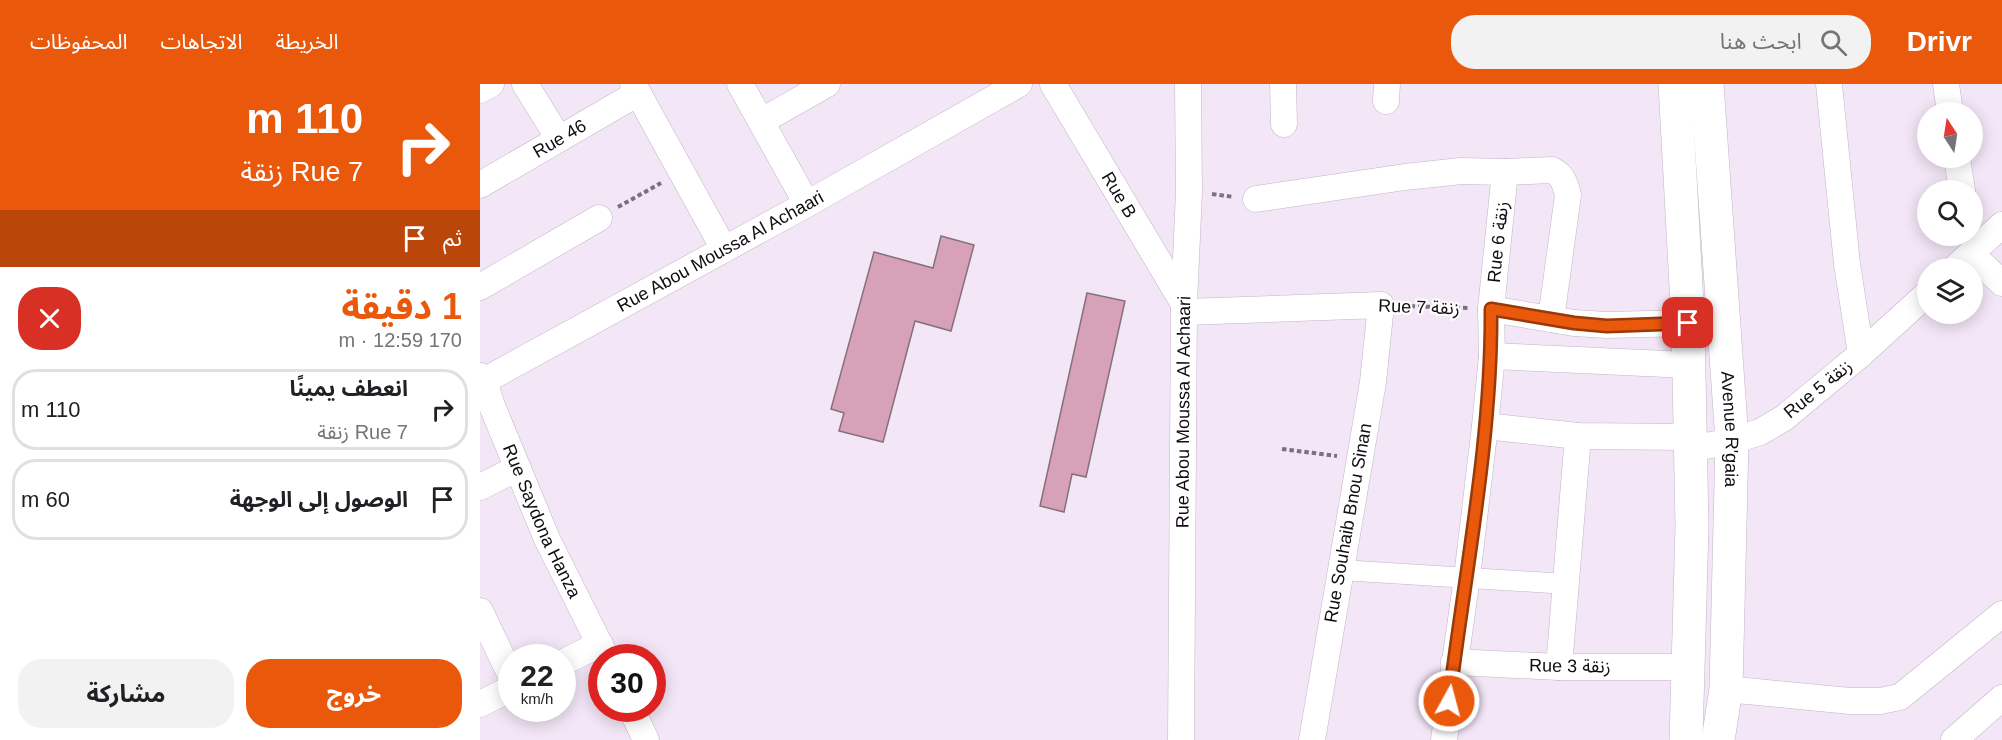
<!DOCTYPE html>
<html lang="ar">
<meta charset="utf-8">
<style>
:root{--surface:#fff;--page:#f2f2f2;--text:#202124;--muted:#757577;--line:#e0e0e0;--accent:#ea580c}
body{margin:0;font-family:Helvetica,"Noto Sans Arabic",sans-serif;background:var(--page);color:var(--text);direction:rtl;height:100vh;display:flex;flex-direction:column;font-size:22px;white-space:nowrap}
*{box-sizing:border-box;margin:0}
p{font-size:20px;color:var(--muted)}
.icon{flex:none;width:33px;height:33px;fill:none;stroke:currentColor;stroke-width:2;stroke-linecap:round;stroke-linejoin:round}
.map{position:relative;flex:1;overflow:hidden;direction:ltr}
.drawer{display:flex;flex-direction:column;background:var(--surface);width:480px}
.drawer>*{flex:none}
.guide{background:#ea580c;color:#fff;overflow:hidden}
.needle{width:39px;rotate:348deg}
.buttons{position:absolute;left:1437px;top:18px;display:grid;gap:12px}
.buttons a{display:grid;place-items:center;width:66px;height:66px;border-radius:50%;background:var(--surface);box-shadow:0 3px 15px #0003;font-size:30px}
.speed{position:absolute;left:18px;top:560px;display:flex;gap:12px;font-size:30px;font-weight:700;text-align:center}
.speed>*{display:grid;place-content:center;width:78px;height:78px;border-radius:50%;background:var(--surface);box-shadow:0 3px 15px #0003;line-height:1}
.speed small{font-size:15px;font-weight:400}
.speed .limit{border:9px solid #d22;background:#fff;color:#111}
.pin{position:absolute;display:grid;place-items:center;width:51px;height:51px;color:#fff;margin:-26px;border-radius:12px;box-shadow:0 3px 9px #0006}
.me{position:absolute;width:66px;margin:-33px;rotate:7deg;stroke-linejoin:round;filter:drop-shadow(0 0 4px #0008)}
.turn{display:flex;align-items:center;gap:21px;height:126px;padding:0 18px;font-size:27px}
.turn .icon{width:78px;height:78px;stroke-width:2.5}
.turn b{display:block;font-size:42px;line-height:51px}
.then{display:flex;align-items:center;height:57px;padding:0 18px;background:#0003;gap:12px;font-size:22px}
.round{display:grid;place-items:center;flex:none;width:63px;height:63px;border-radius:24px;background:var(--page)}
.overview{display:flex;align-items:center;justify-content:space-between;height:102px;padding:0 18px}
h1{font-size:36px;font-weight:700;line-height:45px;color:var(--accent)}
.cta{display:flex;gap:12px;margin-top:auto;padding:12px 18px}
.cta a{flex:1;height:69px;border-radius:24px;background:var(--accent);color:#fff;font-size:24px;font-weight:700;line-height:69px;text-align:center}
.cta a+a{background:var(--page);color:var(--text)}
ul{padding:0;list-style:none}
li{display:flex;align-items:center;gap:18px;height:81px;margin:0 12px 9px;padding:0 6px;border:3px solid var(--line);border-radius:24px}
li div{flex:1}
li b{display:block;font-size:22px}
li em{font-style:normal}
header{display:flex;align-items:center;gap:36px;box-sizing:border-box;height:84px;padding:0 30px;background:var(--accent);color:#fff}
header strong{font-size:28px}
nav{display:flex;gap:33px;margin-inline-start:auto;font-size:21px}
.search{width:420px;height:54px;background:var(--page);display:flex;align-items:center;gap:15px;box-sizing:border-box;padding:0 21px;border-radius:24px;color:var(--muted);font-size:22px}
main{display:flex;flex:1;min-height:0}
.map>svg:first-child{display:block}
</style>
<header>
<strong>Drivr</strong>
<div class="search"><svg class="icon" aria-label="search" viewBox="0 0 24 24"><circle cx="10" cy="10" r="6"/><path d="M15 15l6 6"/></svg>ابحث هنا</div>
<nav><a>الخريطة</a><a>الاتجاهات</a><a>المحفوظات</a></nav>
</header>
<main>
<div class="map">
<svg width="1522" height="656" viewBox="0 0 1522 656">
<rect width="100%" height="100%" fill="#f3e6f7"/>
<path fill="#d7a1b9" stroke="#85717a" stroke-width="1.5" d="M461,152L494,161L471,247L435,237L403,358L359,347L364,329L351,325L394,168L453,184Z
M607,209L645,217L606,393L592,390L584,428L560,422Z"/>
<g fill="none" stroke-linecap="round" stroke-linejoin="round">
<g stroke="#c1b5c5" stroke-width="21">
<path id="pedestrian" d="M860,486L1087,500"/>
</g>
<g stroke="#c1b5c5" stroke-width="27">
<g id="minor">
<path d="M45,0L79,55"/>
<path d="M153,0L244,165"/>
<path d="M260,0L327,120"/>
<path id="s1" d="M573,0L704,220"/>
<path d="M803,0L804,40"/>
<path d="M1349,0L1367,180L1381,270"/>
<path d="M1466,0L1470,28"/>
<path d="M0,6L11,0"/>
<path d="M906,17L907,0"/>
<path d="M282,37L347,0"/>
<path d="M1477,74L1482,106"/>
<path id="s2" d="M0,101L158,9"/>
<path d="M776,115L925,93L981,87L1025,88L1072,86C1083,91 1085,100 1088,111L1071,235"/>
<path d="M1491,170L1522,199"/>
<path d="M1475,184L1522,141"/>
<path d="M0,203L119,134"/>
<path d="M1011,225L1094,239L1127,241L1208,239"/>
<path d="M705,228L901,221L893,298L832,656"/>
<path d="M1012,272L1208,281"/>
<path id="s3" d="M0,292L4,297L12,322L67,455L126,573"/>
<path id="s4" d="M0,299L327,120L539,0"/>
<path d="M1005,342L1098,352L1209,353"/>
<path d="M1210,365L1252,357L1280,348L1304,334L1381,270L1448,209"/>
<path d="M0,403L38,384"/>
<path d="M0,527L32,594"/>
<path d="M974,578L1079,583H1207"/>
<path d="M82,579L120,560"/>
<path d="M1079,583L1098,352"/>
<path d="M1246,605L1370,617H1400L1420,613L1522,530"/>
<path d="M0,620L32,604"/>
<path d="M151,624L166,656"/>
<path id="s5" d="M701,656L704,220L709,108L708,0"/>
<path d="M964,656L987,493L1005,342L1012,272L1011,225L1025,88"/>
<path d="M1474,656L1522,614"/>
</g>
</g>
<g stroke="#c1b5c5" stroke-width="34">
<g id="tertiary">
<path d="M1195,0L1208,239L1212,442L1206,656"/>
<path id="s6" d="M1227,0L1252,357L1246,605L1238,656"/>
</g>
</g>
<path stroke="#79717c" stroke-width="4" stroke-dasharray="4.5 3" stroke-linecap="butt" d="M732,110L754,113
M138,123L181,99
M923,222L988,224
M802,365L857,372"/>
<use href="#pedestrian" stroke="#fff" stroke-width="20"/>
<use href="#minor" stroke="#fff" stroke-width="26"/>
<use href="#tertiary" stroke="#fff" stroke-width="33"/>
</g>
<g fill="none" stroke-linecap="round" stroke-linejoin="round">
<g stroke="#983908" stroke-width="15">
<path id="route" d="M969,617C985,487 1012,356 1011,225L1094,239L1127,242L1208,239"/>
</g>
<use href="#route" stroke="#ea580c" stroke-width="10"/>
</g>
<g text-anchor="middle" stroke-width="4.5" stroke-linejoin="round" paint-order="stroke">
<g font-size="18" fill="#100c11" stroke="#fff">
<text dy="6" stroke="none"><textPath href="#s2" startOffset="92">Rue 46</textPath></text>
<text dy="6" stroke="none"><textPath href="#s1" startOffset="129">Rue B</textPath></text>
<text transform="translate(1018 158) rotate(-84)" y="6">Rue 6 زنقة</text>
<text dy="6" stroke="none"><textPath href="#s4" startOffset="274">Rue Abou Moussa Al Achaari</textPath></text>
<text transform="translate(939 223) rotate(2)" y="6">Rue 7 زنقة</text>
<text transform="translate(1338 305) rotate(-39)" y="6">Rue 5 زنقة</text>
<text dy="6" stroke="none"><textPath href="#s5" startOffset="328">Rue Abou Moussa Al Achaari</textPath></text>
<text dy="6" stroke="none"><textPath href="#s6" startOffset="346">Avenue R'gaia</textPath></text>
<text dy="6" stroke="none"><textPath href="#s3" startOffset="158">Rue Saydona Hanza</textPath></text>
<text transform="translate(868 439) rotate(-80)" y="6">Rue Souhaib Bnou Sinan</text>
<text transform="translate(1090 582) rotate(1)" y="6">Rue 3 زنقة</text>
</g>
</g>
</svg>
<div class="buttons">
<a><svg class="needle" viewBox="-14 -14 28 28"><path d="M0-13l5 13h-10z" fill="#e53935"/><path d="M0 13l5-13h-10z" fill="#757577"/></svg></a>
<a><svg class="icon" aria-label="search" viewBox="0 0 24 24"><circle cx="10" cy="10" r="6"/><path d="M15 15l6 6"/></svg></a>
<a><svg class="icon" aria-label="layers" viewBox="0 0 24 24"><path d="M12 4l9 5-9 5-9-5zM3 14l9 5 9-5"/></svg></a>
</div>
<div class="speed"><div>22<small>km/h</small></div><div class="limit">30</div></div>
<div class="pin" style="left:1208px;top:239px;background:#d93025"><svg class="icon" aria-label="arrive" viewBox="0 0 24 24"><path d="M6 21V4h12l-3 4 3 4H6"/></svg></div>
<svg class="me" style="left:969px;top:617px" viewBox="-20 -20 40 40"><circle r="17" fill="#ea580c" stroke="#fff" stroke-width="3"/><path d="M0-11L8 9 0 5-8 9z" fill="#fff"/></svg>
</div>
<section class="drawer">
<div class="guide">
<div class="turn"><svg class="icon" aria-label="right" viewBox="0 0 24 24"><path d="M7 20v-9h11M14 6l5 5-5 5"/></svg><div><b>110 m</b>Rue 7 زنقة</div></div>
<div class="then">ثم<svg class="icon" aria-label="arrive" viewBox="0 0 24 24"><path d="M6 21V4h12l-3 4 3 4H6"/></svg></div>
</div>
<div class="overview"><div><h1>1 دقيقة</h1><p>170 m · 12:59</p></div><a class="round" style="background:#d93025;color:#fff"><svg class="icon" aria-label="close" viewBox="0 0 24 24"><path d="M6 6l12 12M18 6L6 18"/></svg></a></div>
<ul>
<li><svg class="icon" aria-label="right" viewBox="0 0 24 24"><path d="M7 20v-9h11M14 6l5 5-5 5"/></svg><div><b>انعطف يمينًا</b><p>Rue 7 زنقة</p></div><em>110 m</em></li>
<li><svg class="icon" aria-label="arrive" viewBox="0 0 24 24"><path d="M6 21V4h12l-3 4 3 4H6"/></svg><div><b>الوصول إلى الوجهة</b></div><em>60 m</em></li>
</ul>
<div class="cta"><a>خروج</a><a>مشاركة</a></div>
</section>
</main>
